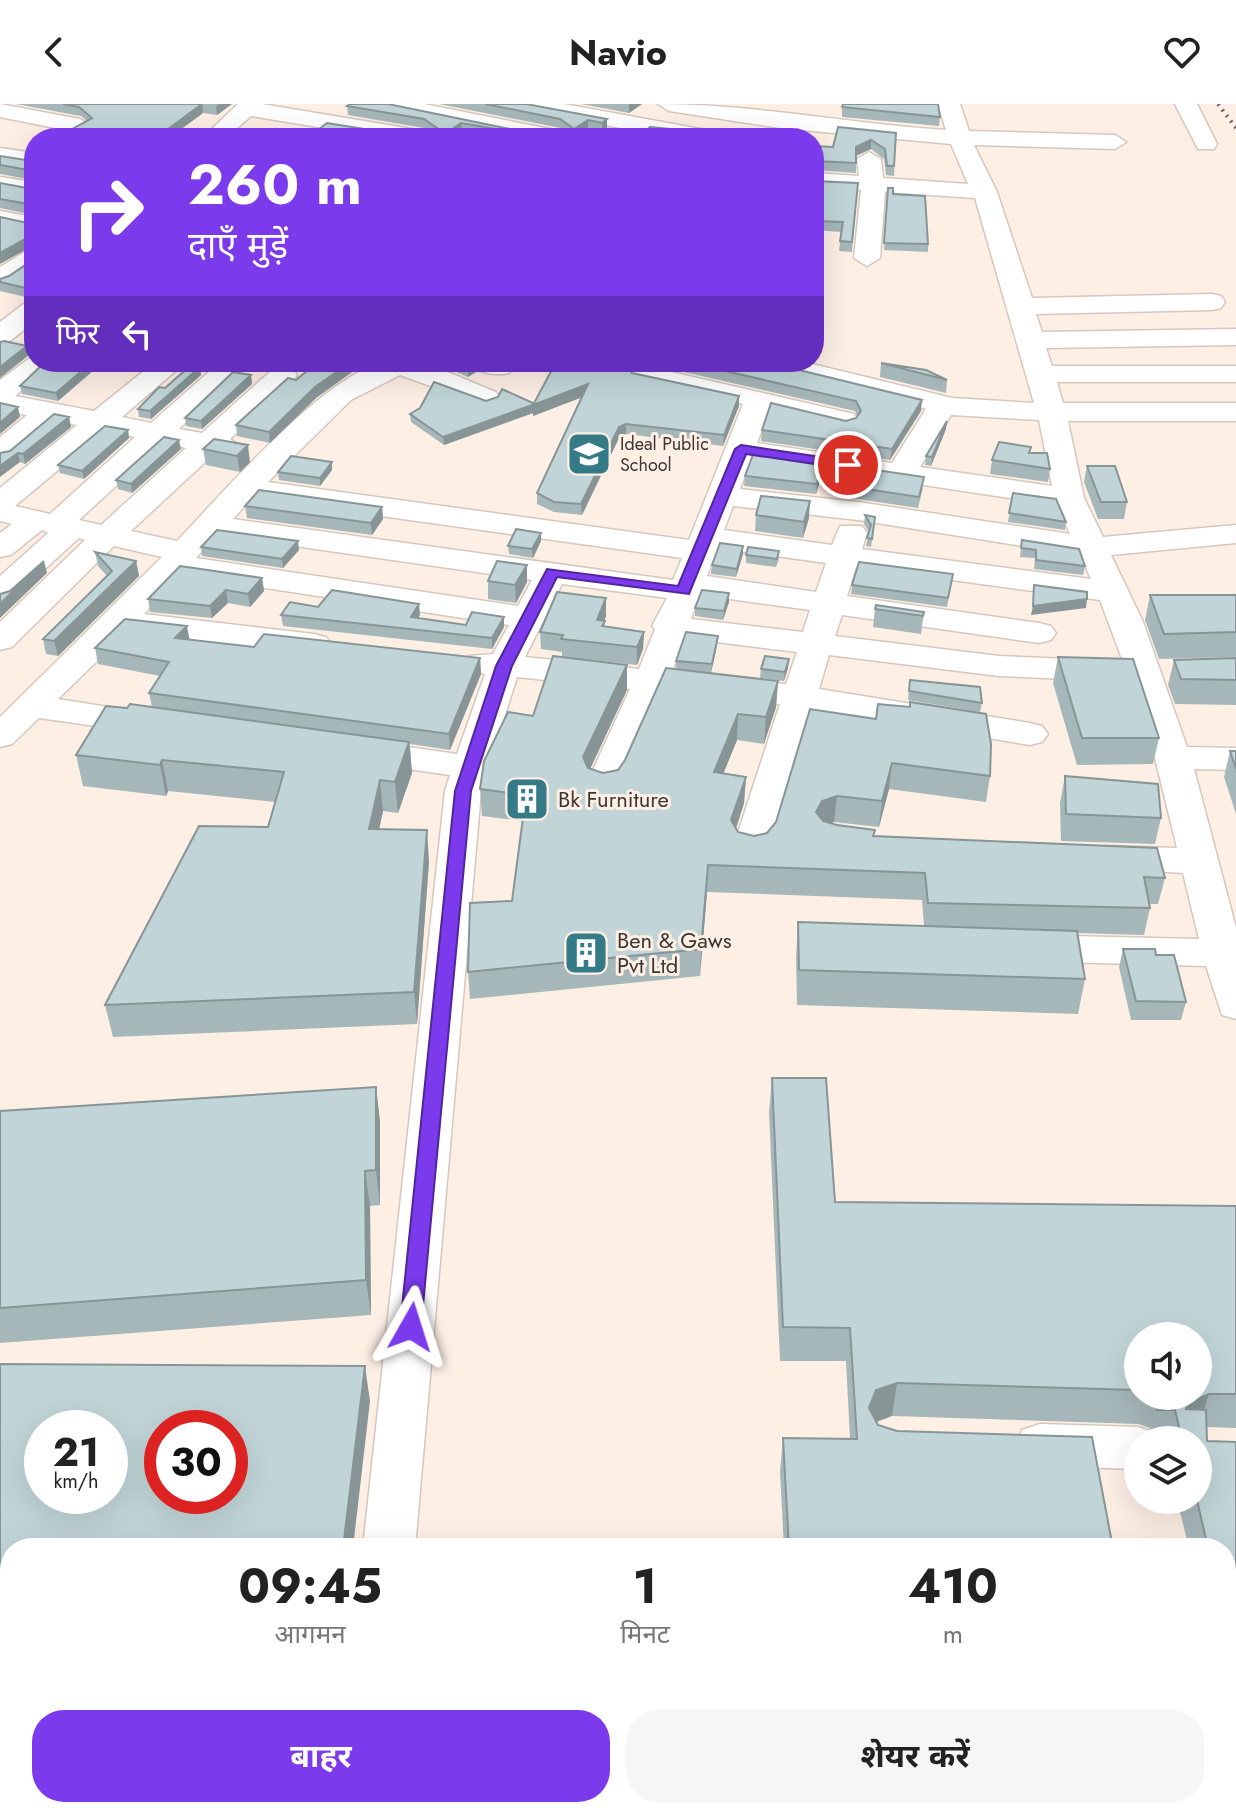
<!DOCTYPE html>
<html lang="hi">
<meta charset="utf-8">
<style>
:root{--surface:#fff;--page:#f6f6f6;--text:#222;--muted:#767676;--accent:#7c3aed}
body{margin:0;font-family:Jost,"Noto Sans Devanagari",sans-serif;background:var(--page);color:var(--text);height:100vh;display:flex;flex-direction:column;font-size:30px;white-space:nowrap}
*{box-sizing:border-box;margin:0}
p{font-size:26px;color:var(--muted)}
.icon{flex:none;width:44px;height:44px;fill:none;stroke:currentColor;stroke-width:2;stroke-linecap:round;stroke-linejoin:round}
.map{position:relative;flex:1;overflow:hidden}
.sheet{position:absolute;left:0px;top:1434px;width:1236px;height:280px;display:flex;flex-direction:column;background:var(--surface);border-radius:32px 32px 0 0;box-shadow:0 8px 32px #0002}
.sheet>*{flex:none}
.top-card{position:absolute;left:24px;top:24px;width:800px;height:244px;border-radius:32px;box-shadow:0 8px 32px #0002;background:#7c3aed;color:#fff;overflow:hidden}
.buttons{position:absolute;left:1124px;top:1218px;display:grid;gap:16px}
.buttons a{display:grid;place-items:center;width:88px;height:88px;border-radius:50%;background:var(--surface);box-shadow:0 8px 32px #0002;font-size:40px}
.speed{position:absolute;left:24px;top:1306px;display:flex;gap:16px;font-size:40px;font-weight:700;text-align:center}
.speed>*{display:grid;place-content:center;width:104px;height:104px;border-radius:50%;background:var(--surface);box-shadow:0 8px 32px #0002;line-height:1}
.speed small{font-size:20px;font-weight:400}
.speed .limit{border:12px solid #d22;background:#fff;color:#111}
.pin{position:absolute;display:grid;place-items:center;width:68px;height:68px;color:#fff;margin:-34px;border:4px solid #fff;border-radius:50%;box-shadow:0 2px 8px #0007}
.me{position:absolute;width:88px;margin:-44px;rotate:6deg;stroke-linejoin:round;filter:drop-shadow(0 0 6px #0008)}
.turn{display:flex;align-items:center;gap:28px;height:168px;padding:0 32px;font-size:36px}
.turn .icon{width:104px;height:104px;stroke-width:2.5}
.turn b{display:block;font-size:56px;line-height:68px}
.then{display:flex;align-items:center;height:76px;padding:0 32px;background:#0003;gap:16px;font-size:30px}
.eta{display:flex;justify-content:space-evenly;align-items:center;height:136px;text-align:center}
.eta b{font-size:48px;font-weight:700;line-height:56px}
.primary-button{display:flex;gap:16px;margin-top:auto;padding:16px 32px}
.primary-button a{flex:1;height:92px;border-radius:32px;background:var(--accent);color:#fff;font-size:32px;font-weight:700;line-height:92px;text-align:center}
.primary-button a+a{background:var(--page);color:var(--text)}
header{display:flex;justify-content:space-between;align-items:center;height:104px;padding:0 32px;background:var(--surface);font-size:36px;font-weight:700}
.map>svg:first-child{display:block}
</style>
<header><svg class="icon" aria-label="back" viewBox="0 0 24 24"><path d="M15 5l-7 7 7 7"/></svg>Navio<svg class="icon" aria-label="heart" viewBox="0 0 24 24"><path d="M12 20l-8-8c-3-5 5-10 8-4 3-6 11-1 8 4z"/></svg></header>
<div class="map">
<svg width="1236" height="1714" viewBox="0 0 1236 1714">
<rect width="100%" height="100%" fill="#feefe5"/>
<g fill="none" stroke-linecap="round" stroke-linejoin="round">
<g stroke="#d6c7bd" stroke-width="3">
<path id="minor" d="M0,0L80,15L91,22L80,29L0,13Z
M238,0H262L424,27L435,34H384L251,12L226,34H202Z
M380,0H424L560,27L571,34H526L391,7Z
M517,0H564L706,26L717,33L675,34L528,7Z
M658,0C753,0 851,20 946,26L938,0H960L969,27L1115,31L1126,38L1115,45L974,41L997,88L1032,194L1212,190L1221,192L1225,198L1221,204L1212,206L1036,210L1042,228L1236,225V241L1046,244L1052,262H1236V278H1057L1063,299H1236V317H1068L1084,394L1103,433L1236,421V439L1111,451L1143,518L1187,643L1236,644V666L1194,665L1236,824V915L1222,911L1206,862L1026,857L1012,854L1006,844L1012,834L1026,831L1199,835L1183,769L1093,763L1087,754L1093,745L1106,742L1177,744L1155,654L1127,568L1123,574L1111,577L999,572L829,551L819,585L1030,619L1042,622L1048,630L1042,638L1030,641L813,605L771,744L765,753L752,756L739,753L733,744L780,600L663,588L622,681L617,689L604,692L591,689L586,681L630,585L517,573L481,687L415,1444H363L445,687L450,671L359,658L346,655L341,647L346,639L359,636L457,650L485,570L469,566L464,559L469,552L493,550L509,521L181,471L144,510L314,530L326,533L331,540L326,547L314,550L127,528L58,595L165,612L171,619L165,626L153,630L39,614L12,640L0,643V613L162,453L114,442L12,543L0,546V518L85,436L79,434L11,496L0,499V472L48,429L42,426L11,451L0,453V429L12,420L0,417V384L77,321L55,317L10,354L0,357V333L27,311L0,306V276L34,251V258H54L15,292L94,307L155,258H186L122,313L151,319L220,258H250L179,325L202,329L273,265H293L297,271L293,277L230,335L242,343L237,349H215L131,427L177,437C220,392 327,267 386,258C423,252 461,275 496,288L500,294L496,300L486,302L400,271L351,296L268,378L689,436L743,300L633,276L625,266L628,258H656L654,264L854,310L858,316L854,322L844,325L769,306L757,339L892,359L926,305L760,264L756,258H804L952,294L1034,299L975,94L885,88L880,154L867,162L854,154L861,86L814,83V69L859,72L857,55L869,48L881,55L883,74L968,80L951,40L780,24L669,7ZM951,311L1039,316L1052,382L920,363ZM105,327L135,333L50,410L15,402ZM163,339L186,344L101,421L79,416ZM751,355L1057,401L1070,430L858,398L740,385ZM252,394L682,454L673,476L233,415ZM733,402L858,416L1080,451L1091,475L862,445L867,429L862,422H840L832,441L724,426ZM217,431L532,476L518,502L196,454ZM718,444L826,459L816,488L707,472ZM856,463L1100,496L1125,563L1111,557L999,552L835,532L842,511L1039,539L1051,536L1056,529L1051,522L1039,519L847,492ZM562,480L667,494L652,522L655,525L639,565L525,553ZM700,491L810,506L803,528L691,515ZM684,534L797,548L786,580L672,568Z
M1175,0H1197L1217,40L1214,45H1198Z
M0,44L34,49V63L0,58Z
M0,73L34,78V92L0,87Z
M0,107L34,113V127L0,121Z
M34,142V162L9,180L0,183V163Z
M34,197V218L10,237L0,239V218L25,199Z
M468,258H509L513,263L509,269C496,272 476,269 468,258Z
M1040,1320L1138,1323L1156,1329L1159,1336H1138V1365L1040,1362L1022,1356L1015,1341L1022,1326Z
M335,1704H393L392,1714H334Z"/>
</g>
<use href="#minor" fill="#fff" fill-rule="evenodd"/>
<path stroke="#726a64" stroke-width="4" stroke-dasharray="2 5" stroke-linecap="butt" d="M1218,0L1236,24"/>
</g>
<path fill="#a6b7ba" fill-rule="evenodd" d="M16,0H232L217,11L203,9L169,34H56L87,17L81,12Z
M439,0H526L607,15V25L602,28L588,25L574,34L569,31V34H495L462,28L453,34H307L383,28H430L424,24L348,11L347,2L525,28H565L561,24Z
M581,0H642L629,9Z
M842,3L940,13L939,22L842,13Z
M896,29L894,72L886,71L884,55L871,45L856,52V69L814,66V42L833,43Z
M34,50V76L0,70V72V61L32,57Z
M814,74V77L858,79L852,148L839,147L841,128L814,126Z
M0,79L32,85L34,83V111L0,104Z
M888,84L928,140V148L884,146Z
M34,145V195L0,187V175L9,172L34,155Z
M446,258H476V268L468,273L447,264Z
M556,258H627L626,261L632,269L739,292V302L723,342L626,330L619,334L582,411L554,408L537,400V389L582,293L533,312V309L444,341L411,318L410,310L486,297L534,299Z
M657,258H766L921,307L890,356L761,337L762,326L846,317L856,314L857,312L855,307L658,262Z
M881,259L947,276L946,289L880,273Z
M200,263L201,271L151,315L139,313L138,305Z
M95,265L58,297L22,290L20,282Z
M352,268L316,294L270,339L237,332L236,321Z
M251,271L252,280L202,325L186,322L185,314Z
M69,313L71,323L25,360L20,358L10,347Z
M946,325L931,362L925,361L926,352Z
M128,326L129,334L84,375L60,369L58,361Z
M214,335L250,358L240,368L206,361L203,345Z
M1031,343L1030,349L1050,365L1048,378L990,370L992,356Z
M181,345L132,389L118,385L116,376Z
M754,348L923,384L918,404L851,394L852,382L821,374L816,390L744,382L745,372Z
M1087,362L1127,398L1124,415H1098L1084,378Z
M332,366L320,382L279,376L278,368Z
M1013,389L1066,418L1065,426L1008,418Z
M245,402L382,403L383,415L372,431L247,414Z
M756,411L809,414L803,434L755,427Z
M865,411L875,413L871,443L866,442L869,428L864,420Z
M541,429V437L533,454L509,450L508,442Z
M1022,436L1085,462L1083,471L1034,465L1035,454L1020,453Z
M201,443L299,446L283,464L202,452Z
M95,448L136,457L139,472L58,552L46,550L43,535L107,472L98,462Z
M743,450L736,473L711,470L712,461Z
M746,451L779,455L776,463L746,459Z
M527,461V478L516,499L488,495V477Z
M953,470L947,503L851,490L852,481Z
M262,474L264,487L250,503L228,499L212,514L150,508L148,495Z
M729,489V498L723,516L695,512V504Z
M1150,491H1236V553L1159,555L1145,516Z
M875,505L924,508L921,530L873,523Z
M281,511H420L418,514L466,521L504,523L492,545L283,522Z
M606,512L604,517L605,522L644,528L643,545L637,561L562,553V548L541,545L540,528Z
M189,536L254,543L480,554L481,570L450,646L410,640L412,669L398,709L383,707L379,726L429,758L417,920L113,933L105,901L268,723L275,698L168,687L166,692L83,682L76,651L127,604L152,603L149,589L160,572L98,560L95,544Z
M717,541L711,569L778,577L776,603L764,640L737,636L723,670L746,673L744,699L736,725L738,728L754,732L767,729L776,718L810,605L990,672L986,698L889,685L879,723L834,718L830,719L874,732L1165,774L1158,800H1150V804L1144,831L1077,829L1085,875L1078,910L797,901L796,853L798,818L924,822L922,796L707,788L700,872L470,895L468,868L512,797L523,717L482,712L480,685L533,612L627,561V586L590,665L603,669L618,666L625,656L676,565V557Z
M1058,553L1159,634L1153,660L1077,661L1053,579Z
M1236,554V601L1175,600L1168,581L1174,556Z
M788,564L784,577L760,574L761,565Z
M910,576L982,599L980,608L908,596Z
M1230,647H1236V710L1224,673Z
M1065,672L1161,714L1155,740L1061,737L1060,699Z
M1123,845L1156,851L1186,898L1181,916H1131L1119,863Z
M772,974L835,1098L1236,1102V1324L1207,1323V1337L1236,1338V1644L1226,1601V1444H1189L1177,1396H1198V1336H1147L1150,1324L1138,1320L892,1312L876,1318L878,1321L1113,1444H784L780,1368L783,1334L850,1335L846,1257H780L769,1008ZM1138,1232L1198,1292H1138Z
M376,983L380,1018V1101L370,1102L371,1211L0,1239V1007Z
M0,1260L370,1297L10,1444V1621H0Z
M150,1704H335L331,1712L152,1709Z"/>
<path fill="#879597" d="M202,0L203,9L169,34H156Z
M219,0H232L217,11L216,2Z
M629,0H642L629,9Z
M607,15V25L602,28V19Z
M588,16V25L574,34V25Z
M461,19L462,28L453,34H439Z
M569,28V34H559Z
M701,28V34H692Z
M871,36V45L855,52L856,43Z
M34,130V141L0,160V149Z
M27,242L29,251L0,274V263Z
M92,258H94L95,265L58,297L56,289Z
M351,258H383L352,268L316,294L270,339L269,328L315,283Z
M476,258V268L468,273V263Z
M200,263L201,271L151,315L150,307Z
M251,271L252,280L202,325L201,317Z
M588,280V291L533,312V309L444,341L443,333Z
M739,292V302L723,342L724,331Z
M922,296L921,307L890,356L892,345Z
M18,303L20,313L0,330V319Z
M69,313L71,323L25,360L23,350Z
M947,317L946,325L931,362L932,353Z
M626,320V330L619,334L582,411L581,400L619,323Z
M128,326L129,334L84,375L82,367Z
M179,336L181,345L132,389L131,380Z
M248,341L250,358L240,368L237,352Z
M18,349L20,358L0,373V362Z
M332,358V366L320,382V374Z
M822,364L821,374L816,390L817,380Z
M810,397L809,414L803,434L804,418Z
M382,403L383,415L372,431L371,419Z
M541,429V437L533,454L532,445Z
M298,437L299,446L283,464L282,455Z
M743,442V450L736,473L737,465Z
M44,457L47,469L0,514V500Z
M136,457L139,472L58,552L54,537Z
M527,461V478L516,499L515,481Z
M262,474L264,487L250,503L248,490Z
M226,486L228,499L212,514L210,502Z
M729,489V498L723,516L724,507Z
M606,494V512L597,534V516Z
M1087,495L1086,504L1031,511L1033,502Z
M419,500L420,511L412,524L411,513Z
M504,513V523L492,545V534Z
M187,522L190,538L175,534Z
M644,528L643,545L637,561V543Z
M718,532L717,541L711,569L712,560Z
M480,554L481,570L450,646L449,630Z
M789,555L788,564L784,577L785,568Z
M627,561V586L583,680V653Z
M778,577L776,603L764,640L766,613Z
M738,610L737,636L713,695L714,668Z
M409,638L412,669L398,709L395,678Z
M162,656L168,687L166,692L160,661Z
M892,659L889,685L879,723L882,697Z
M746,673L744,699L730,743L731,716Z
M380,676L383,707L372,756L369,725Z
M837,692L834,718L820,723L816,708L822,697Z
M427,726L429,758L417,920L414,888Z
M708,761L707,788L700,872L701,845Z
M376,983L380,1018V1101L376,1066Z
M365,1067L370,1102L371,1211L366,1176Z
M365,1262L370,1297L353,1444H343Z
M897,1279L892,1312L871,1320L869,1304L876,1286Z
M1209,1290L1198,1323L1181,1331L1187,1300Z
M106,1704H124L122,1714H105Z"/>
<path fill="#c1d5d8" stroke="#879597" stroke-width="2" fill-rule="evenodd" d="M63,0H202L156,34H56L92,14L79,3Z
M350,0H388L525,28H569L559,34H549L461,19L439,34H388L365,31L361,34H307L327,19L383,28H434L437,24L424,15L347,2Z
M485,0H526L607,15L602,19L588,16L574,25L560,15Z
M843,0H938L940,13L842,3Z
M650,23L701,28L692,34H638Z
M838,23L896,29L894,62H887L885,45L871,36L856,43V59L814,57V42L833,43Z
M264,32L280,34H261Z
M34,50V67L0,61V52L32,57Z
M814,74V77L858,79L852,138L840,137L843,118L814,117Z
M0,79L32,85L34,83V101L0,95Z
M888,84H893V90L925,92L928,140L884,139Z
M0,113L32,120L34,118V130L0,149Z
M34,145V186L0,178V175L9,172L34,155Z
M4,237L27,242L0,263V238Z
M45,258H92L56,289L20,282Z
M318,258H351L315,283L269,328L236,321L288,274L296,276Z
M457,258H475L468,263Z
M556,258H623L632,269L739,292L724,331L626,320L619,323L581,400L554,398L537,389L588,280L533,301Z
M686,258H766L922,296L892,345L762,326L771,299L846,317L856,314L861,307L856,297Z
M881,259L926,266L947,276Z
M191,261L200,263L150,307L138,305L159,283L165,284Z
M233,268L251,271L201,317L185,314Z
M434,278L486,297L498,293L502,285L535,300L443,333L410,310L420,304Z
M0,299L18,303L0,319Z
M54,310L69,313L23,350L18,349L0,362V349L10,347Z
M947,317L932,353L926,352Z
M105,322L128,326L82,367L58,361Z
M164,333L179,336L131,380L116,376Z
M214,335L248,341L237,352L203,345Z
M999,338L1031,343L1029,349H1047L1050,365L992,356Z
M754,348L924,373L919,393L852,383L855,372L822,364L817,380L745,372Z
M291,352L332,358L320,374L278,368Z
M1087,362H1115L1127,398H1101Z
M259,386L382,403L371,419L245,402Z
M1013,389L1056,395L1066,418L1009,409Z
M761,392L810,397L804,418L756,411Z
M865,411L875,413L872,435L867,434L871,421Z
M516,425L541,429L532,445L508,442Z
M217,426L298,437L282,455L201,443Z
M1022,436L1079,445L1085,462L1036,456V446L1021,444Z
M720,439L743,442L737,465L712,461Z
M748,443L779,447L777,455L746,451Z
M95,448L136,457L54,537L43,535L112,467Z
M44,457L0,500V490L10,487Z
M497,457L527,461L515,481L488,477Z
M859,458L953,470L948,494L852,481Z
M180,462L262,474L248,490L226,486L210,502L148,495Z
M1034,481L1087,488V495L1033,502Z
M332,486L419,500L411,513L466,521L472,508L504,513L492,534L281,511L290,498L318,503Z
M702,486L729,489L724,507L695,504Z
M557,488L606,494L597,516L605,517L602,522L644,528L637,543L561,535L563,531L540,528Z
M1150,491H1236V528L1164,530Z
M876,501L924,508L923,512L875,505Z
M125,515L187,522L175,534L254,543L264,530L480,554L449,630L149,589L169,558L95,544Z
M686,528L718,532L712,560L676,557Z
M553,552L627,561L583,653L588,664L603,669L618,666L625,656L666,564L778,577L766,613L738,610L714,668L746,673L731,716L738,728L754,732L767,729L776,718L810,605L876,615L878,600L910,603V598L986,610L991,640L990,672L892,659L882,697L837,692L822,697L816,708L823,717L837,721L875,726L873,732L1157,744L1165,774L1144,773L1150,804L928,799L925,769L708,761L701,845L468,868L470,799L512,797L526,691L480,685L484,657L508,608L533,612Z
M765,552L789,555L785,568L761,565Z
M1058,553L1133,555L1159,634H1082Z
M1236,554V576L1181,575L1174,556Z
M910,576L980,583L982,599L909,587Z
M130,600L409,638L395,678L380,676L369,725L427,726L414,888L105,901L199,722L268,723L284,668L162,656L160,661L76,651L106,602L127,604Z
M1230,647H1236V665Z
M1065,672L1158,680L1161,714L1066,710Z
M798,818L1077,827L1085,875L799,866Z
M1123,845H1155L1156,851H1174L1186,898L1136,897Z
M772,974H826L835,1098L1236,1102V1290H1209L1187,1300L1186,1305L1206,1306L1207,1337L1236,1338V1558L1226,1517V1444H1208L1197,1396H1198V1336H1182L1175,1306H1156H1169L1172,1302L1167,1293L1165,1292H1198V1232H1138V1286L897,1279L876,1286L869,1304L878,1321L897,1327L1092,1333L1113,1444H789L783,1334L857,1335L850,1224L783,1223Z
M376,983V1066L365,1067L366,1176L0,1204V1007Z
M0,1260L365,1262L343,1444H10V1589H0ZM42,1324H110V1392H42ZM162,1324H230V1392H162Z
M0,1656H10V1704H106L105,1714H0Z"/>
<path fill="#7c3aed" stroke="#51269a" stroke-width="2" d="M741,341L848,357L855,361L848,365L746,350L689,490L557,473L512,562L471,687L421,1223L418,1229H403L400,1223L455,687L496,562L547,465L678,482L735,345Z"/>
<defs>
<g id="school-square" transform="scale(2.3)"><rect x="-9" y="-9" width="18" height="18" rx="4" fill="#347a87" stroke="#feefe5"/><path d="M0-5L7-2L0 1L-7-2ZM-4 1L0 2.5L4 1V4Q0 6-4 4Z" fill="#fff"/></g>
<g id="building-square" transform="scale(2.3)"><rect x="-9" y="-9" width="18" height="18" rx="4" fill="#347a87" stroke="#feefe5"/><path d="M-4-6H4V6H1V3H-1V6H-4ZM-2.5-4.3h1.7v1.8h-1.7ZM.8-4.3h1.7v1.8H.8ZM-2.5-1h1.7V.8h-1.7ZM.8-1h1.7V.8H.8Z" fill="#fff"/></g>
</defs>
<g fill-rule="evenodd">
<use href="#school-square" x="589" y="350"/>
<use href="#building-square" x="527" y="695"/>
<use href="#building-square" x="586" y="849"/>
</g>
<g text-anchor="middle" stroke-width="6" stroke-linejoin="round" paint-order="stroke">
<g font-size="18" fill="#3d3733" stroke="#feefe5" text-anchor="start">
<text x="620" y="346">Ideal Public<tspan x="620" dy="21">School</tspan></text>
</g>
<g font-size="22" fill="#3d3733" stroke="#feefe5" text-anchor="start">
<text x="558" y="703">Bk Furniture</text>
<text x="617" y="844">Ben &amp; Gaws<tspan x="617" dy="25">Pvt Ltd</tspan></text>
</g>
</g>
</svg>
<div class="buttons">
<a><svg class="icon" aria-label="sound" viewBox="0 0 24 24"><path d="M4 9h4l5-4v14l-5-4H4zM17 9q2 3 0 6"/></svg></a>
<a><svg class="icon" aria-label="layers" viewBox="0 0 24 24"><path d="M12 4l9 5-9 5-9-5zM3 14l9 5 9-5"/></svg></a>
</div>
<div class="speed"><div>21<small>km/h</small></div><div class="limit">30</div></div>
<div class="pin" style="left:848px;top:361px;background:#d93025"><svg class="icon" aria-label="arrive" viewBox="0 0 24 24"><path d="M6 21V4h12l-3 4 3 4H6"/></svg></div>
<svg class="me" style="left:411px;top:1223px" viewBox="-20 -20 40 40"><path d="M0-17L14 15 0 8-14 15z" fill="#7c3aed" stroke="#fff" stroke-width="4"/></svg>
<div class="top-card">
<div class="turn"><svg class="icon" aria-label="right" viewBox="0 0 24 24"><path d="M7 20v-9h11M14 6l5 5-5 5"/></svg><div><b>260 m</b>दाएँ मुड़ें</div></div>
<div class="then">फिर<svg class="icon" aria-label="left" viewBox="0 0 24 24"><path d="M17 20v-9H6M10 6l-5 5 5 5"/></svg></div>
</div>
<section class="sheet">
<div class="eta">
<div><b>09:45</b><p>आगमन</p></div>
<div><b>1</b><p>मिनट</p></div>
<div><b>410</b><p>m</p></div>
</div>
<div class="primary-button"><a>बाहर</a><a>शेयर करें</a></div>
</section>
</div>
